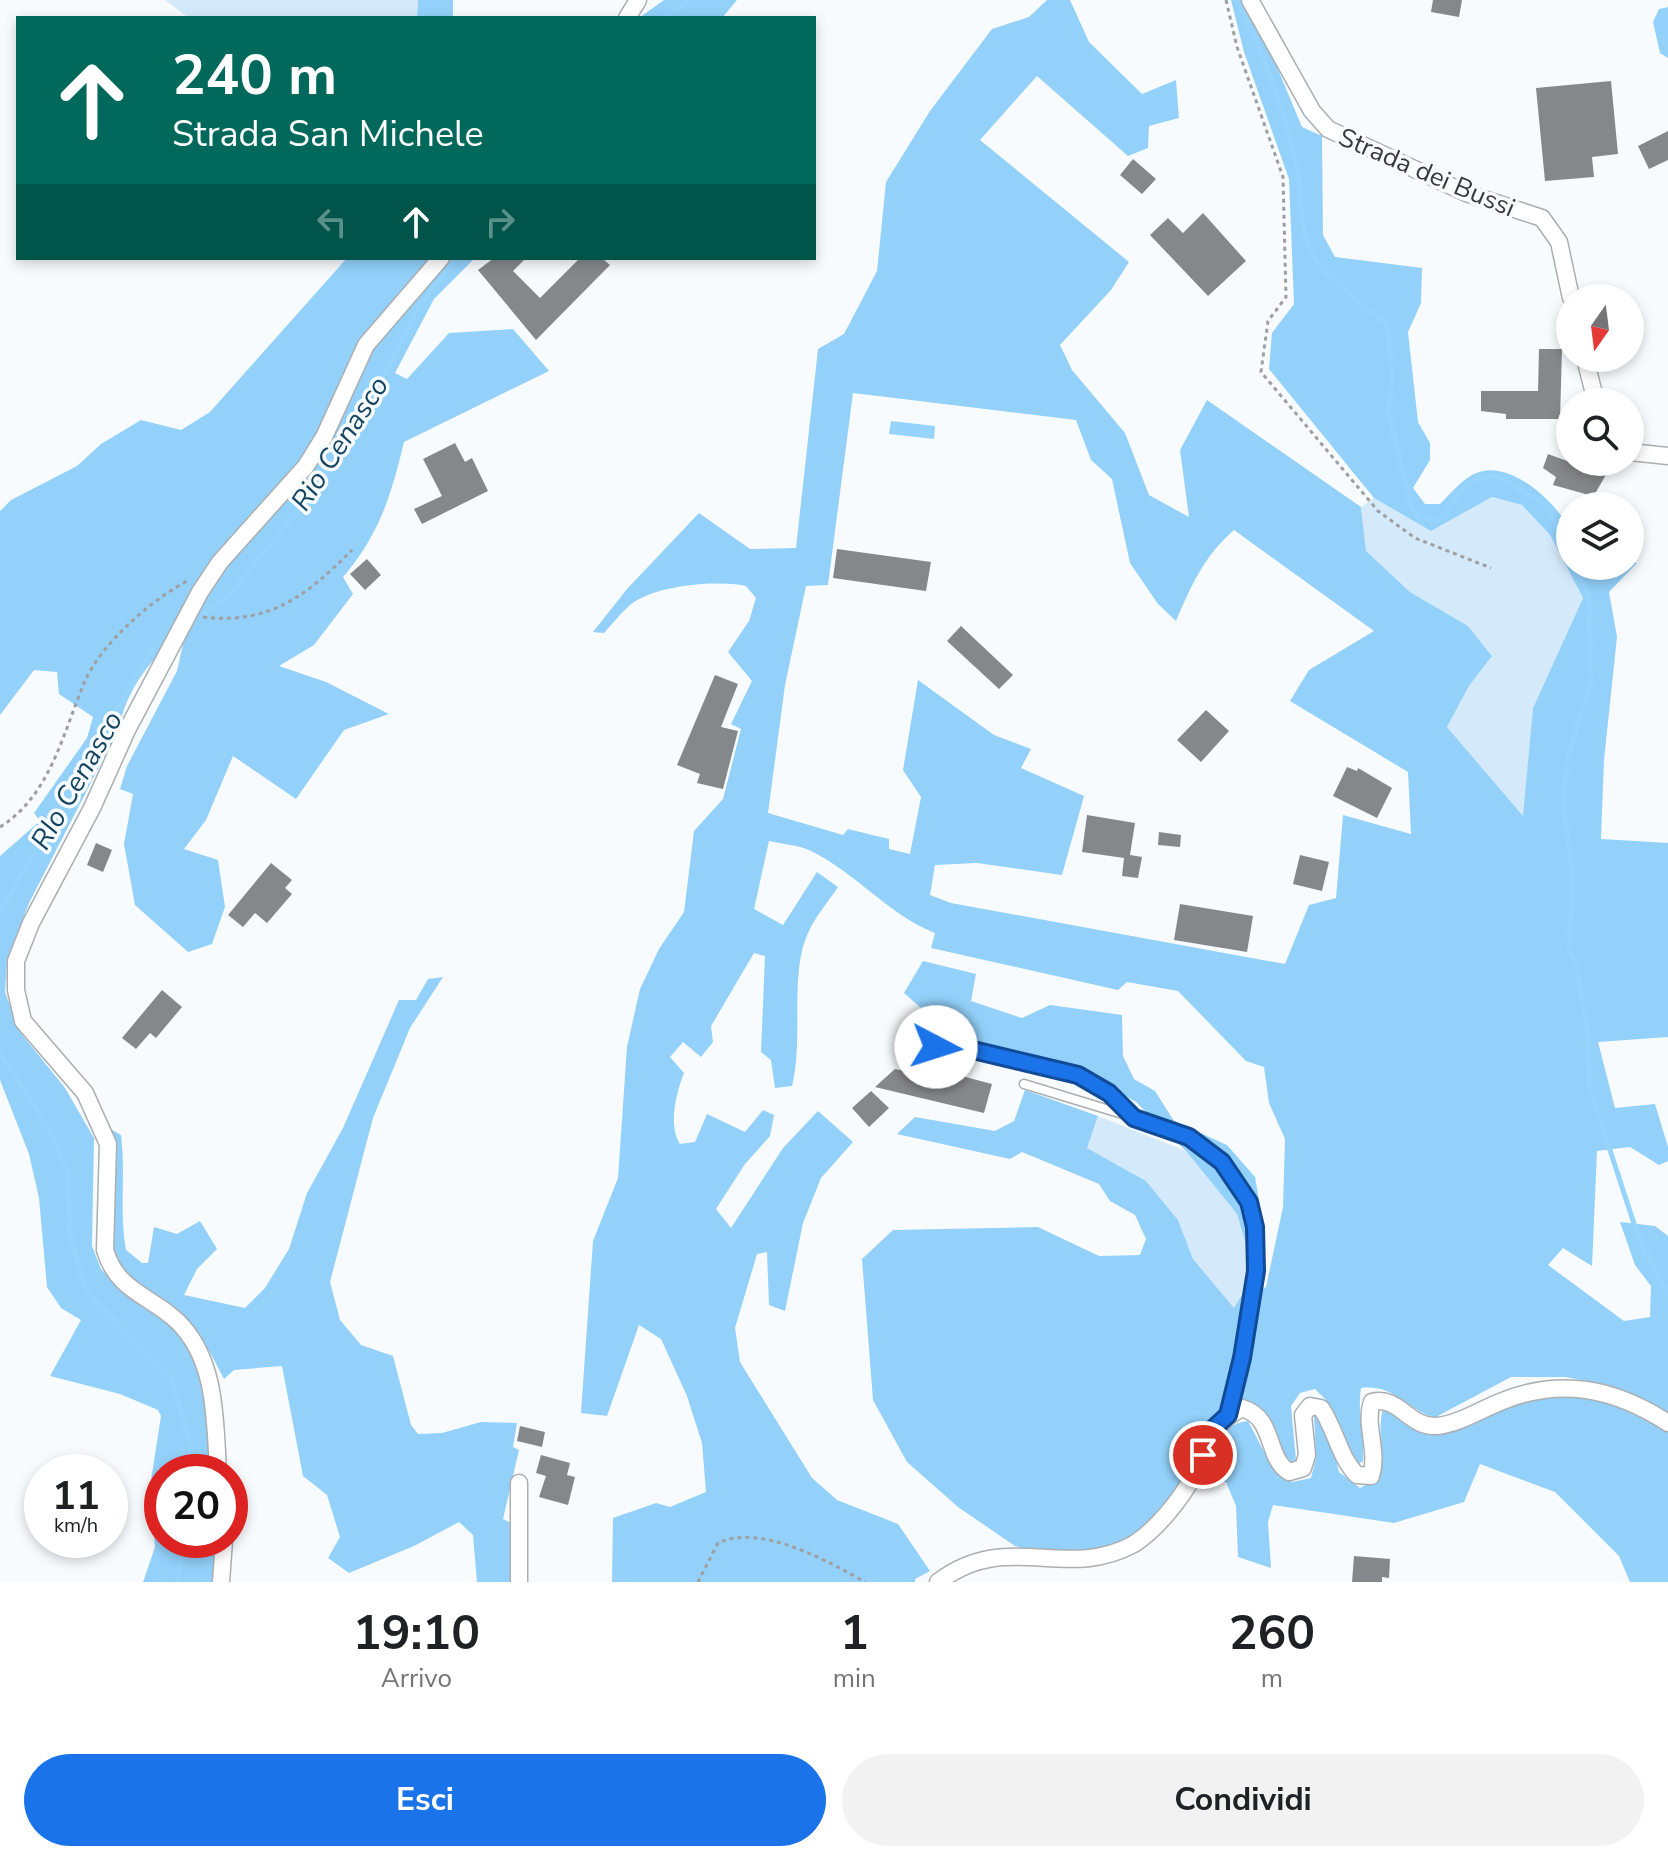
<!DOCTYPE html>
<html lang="it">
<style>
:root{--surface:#fff;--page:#f2f2f2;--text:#202124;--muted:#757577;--accent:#1a73e8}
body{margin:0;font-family:"Nunito Sans",sans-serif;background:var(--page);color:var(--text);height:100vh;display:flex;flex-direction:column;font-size:30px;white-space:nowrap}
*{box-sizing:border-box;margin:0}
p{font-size:26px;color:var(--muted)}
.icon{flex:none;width:44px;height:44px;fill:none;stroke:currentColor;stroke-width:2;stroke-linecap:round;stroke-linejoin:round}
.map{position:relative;height:1582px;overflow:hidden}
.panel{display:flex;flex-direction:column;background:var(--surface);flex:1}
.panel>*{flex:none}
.hud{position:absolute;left:16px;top:16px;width:800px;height:244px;border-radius:0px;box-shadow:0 4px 12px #0003;background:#00695c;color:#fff;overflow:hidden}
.needle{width:52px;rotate:194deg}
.fabs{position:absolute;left:1556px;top:284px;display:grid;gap:16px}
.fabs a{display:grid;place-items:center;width:88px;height:88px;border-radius:50%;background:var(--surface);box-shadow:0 4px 12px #0003;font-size:40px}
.speed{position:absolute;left:24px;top:1454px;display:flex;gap:16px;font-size:40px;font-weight:700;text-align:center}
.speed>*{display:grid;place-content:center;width:104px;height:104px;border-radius:50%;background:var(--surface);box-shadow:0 4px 12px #0003;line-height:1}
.speed small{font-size:20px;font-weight:400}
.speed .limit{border:12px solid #d22;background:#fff;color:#111}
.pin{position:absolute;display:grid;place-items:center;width:68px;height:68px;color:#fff;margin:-34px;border:4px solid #fff;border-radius:50%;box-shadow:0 2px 8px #0007}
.me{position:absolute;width:88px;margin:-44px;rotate:95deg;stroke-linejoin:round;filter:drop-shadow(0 0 6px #0008)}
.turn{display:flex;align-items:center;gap:28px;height:168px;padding:0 24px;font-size:36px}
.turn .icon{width:104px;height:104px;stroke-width:2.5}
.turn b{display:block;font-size:56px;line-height:68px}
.lanes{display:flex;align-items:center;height:76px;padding:0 24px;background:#0003;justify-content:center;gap:40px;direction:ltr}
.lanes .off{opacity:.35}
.eta{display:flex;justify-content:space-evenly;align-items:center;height:136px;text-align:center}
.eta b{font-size:48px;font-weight:700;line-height:56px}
.cta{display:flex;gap:16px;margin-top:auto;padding:16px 24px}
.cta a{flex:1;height:92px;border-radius:48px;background:var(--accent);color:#fff;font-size:32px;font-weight:700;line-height:92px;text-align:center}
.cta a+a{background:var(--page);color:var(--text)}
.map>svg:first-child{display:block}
</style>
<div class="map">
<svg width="1668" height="1582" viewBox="0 0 1668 1582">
<rect width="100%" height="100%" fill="#f7fbfd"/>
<path fill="#d4eafa" d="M165,0H418L417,18H189Z
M1492,497L1522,505L1550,535L1583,598L1533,708L1524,818L1447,727L1469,686L1492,656L1468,626L1410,592L1366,551L1361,507L1374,498L1431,531Z
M1098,1116L1186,1151L1237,1214L1253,1268L1234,1309L1193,1259L1178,1220L1146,1181L1087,1148Z"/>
<path fill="#93d1fa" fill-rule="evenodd" d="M418,0H453V18H417Z
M664,0H737L722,18H639Z
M1047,0H1070L1089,42L1142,94L1176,80L1179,118L1149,126L1148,148L1128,156L1037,76L980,140L1129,262L1111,290L1060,345L1072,370L1125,433L1149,495L1189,517L1180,450L1207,400L1361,507L1366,551L1410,592L1468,626L1492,656L1469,686L1447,727L1523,816L1533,708L1583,598L1550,535L1522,505L1492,497L1431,531L1374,498L1269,369L1272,333L1294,304L1289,179L1244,52L1231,0H1242L1257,19L1302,127L1322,136L1323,235L1335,257L1422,268L1421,303L1408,332L1418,422L1430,443V460L1413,488L1425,504H1440C1450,494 1460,482 1472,475C1505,456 1549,497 1566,522L1570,521V566H1630V543L1636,564L1609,592L1617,637L1604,760L1601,839L1668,843V1037L1598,1042L1615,1108L1655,1104L1668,1147V1161L1659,1165L1630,1147L1597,1151L1592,1266L1563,1248L1548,1265L1624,1321L1650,1317L1651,1286L1635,1265L1620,1222L1655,1226L1668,1236V1414L1607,1385L1565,1377H1511L1434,1418C1406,1408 1394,1384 1361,1388C1357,1413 1365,1435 1363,1461L1357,1465L1326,1400L1315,1389L1300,1393L1291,1406L1296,1460L1290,1464C1263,1444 1283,1413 1238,1401L1259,1291L1266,1287L1283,1207L1285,1139L1269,1103L1264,1067L1246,1061L1178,991L1127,982L1118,990L931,948L935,933C889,915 856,873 811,851C799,845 782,844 769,841L754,909L783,925L817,872L838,887C828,902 815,917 808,933C789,975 804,1039 792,1086L775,1088L771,1060L761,1052L765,956L754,953L711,1026L713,1042L701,1057L683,1042L670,1057L684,1073C676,1093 668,1126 680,1144L695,1142L707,1114L745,1132L763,1110L774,1115L770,1136L745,1164L716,1209L731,1228L783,1148L818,1111L853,1142L821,1178L803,1223L785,1311L769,1305L767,1252L757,1254L735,1328L740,1362L812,1478L837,1500L898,1524L930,1571L915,1579V1582H612L613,1518L656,1503L670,1507L706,1492L702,1443L687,1396L661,1339L639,1325L607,1416L581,1413L593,1241L618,1178L627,1047L640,989L659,949L684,912L694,831L723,799L741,729L731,724L752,681L728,652L749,621L756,598L746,586C715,580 656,585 630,605C621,613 612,624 604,633L593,632L627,589L699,513L750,549L796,548L818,349L844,334L877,271L886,182L930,111L992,29L1029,17ZM853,393L1076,420L1091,460L1112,479L1130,563L1158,604L1176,621C1191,586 1204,556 1234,530L1374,631L1309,670L1290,701L1408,772L1411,834L1343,815L1336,898L1309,905L1285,964L951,903L930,895L935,865L977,863L1062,875L1084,796L1021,768L1031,749L994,735L918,680L903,770L921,797L910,854L889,849V839L848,829L843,835L768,813L785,685L806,586L828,585Z
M1668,7V58L1660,53L1653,22L1659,9Z
M347,258H435L363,340L319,436L162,650C140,675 126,695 119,728L29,903L7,960L5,992L20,1032L65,1088L94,1138L92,1246L101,1269L128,1297L174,1327L195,1357L208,1395L213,1472H162V1540H220L215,1582H143L155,1547L150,1487L161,1416L158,1410L120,1394L50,1376L81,1320L61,1308L47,1287L39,1198L29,1154L0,1080V856L40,821L34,813L87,738L93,717L59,694L57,672L34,670L0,715V511L11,500L77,466L101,444L141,420L181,430L210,412Z
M451,258H475L434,299L395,373L407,379L449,333L513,329L549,371L404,442C391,496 379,535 343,577L353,594L314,645L279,666L326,682L389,714L344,730L296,799L233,756L206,820L184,849L218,860L225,907L212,944L188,952L135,905L124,844L133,794L120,789L127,766L177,671L183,644L201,603L225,567L311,472L330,442L371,348Z
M923,961L976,974L971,1001L1022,1018L1050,1005L1122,1015L1123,1056L1134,1079L1155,1091L1174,1121L1227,1145L1255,1177L1261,1212V1271L1253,1268L1237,1214L1186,1151L1136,1102L1077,1067L915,1033L921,1008L904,993Z
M443,977L410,1028L373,1118L330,1282L340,1320L361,1345L393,1356L411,1425L418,1434L442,1433L481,1422L517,1423L513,1447L519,1450L503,1519L511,1523L512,1582H477L473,1535L459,1522L414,1546L349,1573L328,1558L340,1537L327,1495L303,1476L282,1366L234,1370L224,1379C211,1354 201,1332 178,1314C158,1298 131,1286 118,1262C101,1234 108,1161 107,1127L121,1135C126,1174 119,1212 126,1250L142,1263H148L154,1227L177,1234L200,1221L217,1249L197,1269L184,1295L245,1308L265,1288L289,1249L307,1193L343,1128L399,1000H416L428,979Z
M1025,1090L1098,1116L1087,1148L1146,1181L1178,1220L1193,1259L1234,1308L1249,1282L1221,1411L1209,1425L1187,1473L1161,1508L1133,1537L1082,1557L1050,1556L1015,1546L958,1507L907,1462L873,1400L862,1259L893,1230L1038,1227L1099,1256L1140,1255L1146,1239L1135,1215L1110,1201L1099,1184L1022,1152L1010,1159L897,1134L915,1117L995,1131L1014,1121Z
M1565,1393L1593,1395L1668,1431V1582H1630L1619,1556L1555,1492L1480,1464L1464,1502L1394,1523L1273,1505L1268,1522L1271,1568L1238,1557L1236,1506L1226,1482L1197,1480C1210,1454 1216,1425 1248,1421L1274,1471L1292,1482L1311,1478L1316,1458L1314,1415L1319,1416L1331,1440L1339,1472L1360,1488L1380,1477C1385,1454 1376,1427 1384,1406L1407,1423L1432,1435L1454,1431L1520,1401Z"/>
<path fill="#96d4fe" d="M891,421L935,426L934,439L889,434Z"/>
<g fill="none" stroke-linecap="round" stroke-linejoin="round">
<path stroke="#96d4fe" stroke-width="5" d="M1237,0C1262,48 1280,101 1294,153C1304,188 1295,235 1320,266C1338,288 1367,307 1388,326L1392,381L1388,411L1411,506L1418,517L1439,520L1465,487L1480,478L1497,476L1547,505L1570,556
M664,18L688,0
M1575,566L1589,595L1591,681L1567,761L1563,806L1573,879L1569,951L1576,965L1587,1028L1590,1089L1640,1242L1668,1295
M204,614L228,596L302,506L371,401L417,309L456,258
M0,912L153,648
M0,1052L49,1130L68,1171L70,1237L87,1292L170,1376L191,1444L189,1472
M178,1582L182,1540"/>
</g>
<path fill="#85888a" d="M1433,0H1462L1459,17L1431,12Z
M1611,81L1618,154L1592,157L1594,177L1545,181L1536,88Z
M1668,131V160L1649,169L1638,146Z
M1133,159L1156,179L1142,194L1120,175Z
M1203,213L1246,261L1208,296L1150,235L1168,218L1183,233Z
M494,258H526L513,271L540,298L580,258H602L610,265L536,340L478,270Z
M1539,349H1562L1560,419H1506V414L1481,411V391H1538Z
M455,443L465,462L472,458L488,491L422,524L414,509L442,496L423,459Z
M1548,454L1570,462L1607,473L1596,492L1589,495L1553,485L1556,477L1543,468Z
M837,549L931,562L926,591L833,578Z
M367,559L381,575L365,590L350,574Z
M961,626L1013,675L999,689L947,641Z
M715,675L738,684L721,727L738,731L723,789L697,783L700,774L677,765Z
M1206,710L1229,731L1201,762L1177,740Z
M1347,767L1357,771L1358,768L1392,788L1377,818L1333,796Z
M1087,815L1135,823L1130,855L1142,857L1138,878L1122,876L1124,858L1082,852Z
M1159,832L1181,835L1180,847L1158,845Z
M96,843L112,850L103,872L87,865Z
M1300,855L1329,862L1322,891L1293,884Z
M271,863L292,880L285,888L292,894L267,923L255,913L243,927L228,915Z
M1180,904L1253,916L1247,952L1174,940Z
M162,990L182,1007L156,1038L150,1033L136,1049L122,1038Z
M895,1069L936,1079L939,1070L992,1084L984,1113L875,1087Z
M871,1091L889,1108L869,1127L852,1108Z
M520,1426L545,1432L542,1447L517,1441Z
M541,1455L570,1463L567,1475L575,1477L568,1505L539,1497L546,1476L536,1473Z
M1354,1556L1390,1559L1389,1578L1382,1577V1582H1352Z"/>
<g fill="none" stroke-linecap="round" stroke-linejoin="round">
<g stroke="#abafb1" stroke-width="11">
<path id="lane" d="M915,1061L936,1047L969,1049L1078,1075L1109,1093L1134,1118L1189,1137L1222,1162L1249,1202L1255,1227L1256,1271L1228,1415
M1024,1084L1129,1116"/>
</g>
<g stroke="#abafb1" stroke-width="19">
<path id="street" d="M1250,0L1312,111L1328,129L1466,193L1542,218L1559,242L1571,298
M627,18L638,0
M1585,358L1596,402
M1630,452L1668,456
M218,1472C215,1422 217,1359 177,1321C149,1295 117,1291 105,1250L108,1144L85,1093L23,1021L16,990V961L31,923L92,808L127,730L200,592L220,562L306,466L324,437L366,345L441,258
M519,1483V1582
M221,1582L224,1540
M938,1582C1008,1529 1064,1582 1134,1544C1157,1529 1181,1499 1194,1475C1210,1446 1209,1426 1242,1408C1276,1418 1265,1457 1289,1472L1303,1468L1307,1455L1303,1415L1310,1406L1321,1408C1336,1430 1339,1457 1357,1475L1371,1476C1379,1451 1364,1425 1372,1402C1399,1395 1409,1428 1437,1426C1458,1424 1480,1410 1500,1402C1560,1377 1614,1388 1668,1423"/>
</g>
<path stroke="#9d9fa1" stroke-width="3" stroke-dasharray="4 4" stroke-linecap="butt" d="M1226,0L1237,47L1283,177L1286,297L1268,321L1261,372L1378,511L1415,538L1491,568
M203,617C270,625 307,595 352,550
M0,827C51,795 63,732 85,681C102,643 152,599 189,580
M698,1582L718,1543C760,1523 828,1561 865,1582"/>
<use href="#lane" stroke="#fff" stroke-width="8"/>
<use href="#street" stroke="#fff" stroke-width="16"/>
</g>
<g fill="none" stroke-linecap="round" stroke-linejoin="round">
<g stroke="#114b97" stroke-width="20">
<path id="route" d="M936,1047L969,1049L1078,1075L1109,1093L1134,1118L1189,1137L1222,1162L1249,1202L1255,1227L1256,1271L1242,1358L1228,1415L1215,1427L1203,1455"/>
</g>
<use href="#route" stroke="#1a73e8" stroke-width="14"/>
</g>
<g text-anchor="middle" stroke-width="7" stroke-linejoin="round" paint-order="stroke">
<g font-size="26" fill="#393a3b" stroke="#f7fbfd">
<text transform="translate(1427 172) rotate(23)" y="9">Strada dei Bussi</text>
</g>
<g font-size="28" font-style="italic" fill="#154561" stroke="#f7fbfd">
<text transform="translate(339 443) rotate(-57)" y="10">Rio Cenasco</text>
<text transform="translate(76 780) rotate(-60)" y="10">RIo Cenasco</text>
</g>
</g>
</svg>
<div class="fabs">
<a><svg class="needle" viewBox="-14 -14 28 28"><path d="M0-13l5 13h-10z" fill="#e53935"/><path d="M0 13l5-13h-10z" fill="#757577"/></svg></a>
<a><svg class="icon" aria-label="search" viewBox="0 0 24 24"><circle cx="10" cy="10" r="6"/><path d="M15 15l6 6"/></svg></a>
<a><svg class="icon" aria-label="layers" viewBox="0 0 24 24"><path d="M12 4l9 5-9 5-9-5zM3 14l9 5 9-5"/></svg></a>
</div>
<div class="speed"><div>11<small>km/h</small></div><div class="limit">20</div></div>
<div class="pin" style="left:1203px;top:1455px;background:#d93025"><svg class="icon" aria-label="arrive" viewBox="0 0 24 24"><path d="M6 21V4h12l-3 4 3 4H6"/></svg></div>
<svg class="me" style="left:936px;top:1047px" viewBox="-20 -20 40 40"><circle r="19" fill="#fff"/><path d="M0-13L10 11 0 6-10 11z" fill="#1a73e8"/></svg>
<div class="hud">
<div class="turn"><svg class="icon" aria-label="ahead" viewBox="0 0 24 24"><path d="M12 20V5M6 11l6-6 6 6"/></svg><div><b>240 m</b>Strada San Michele</div></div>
<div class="lanes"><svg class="icon off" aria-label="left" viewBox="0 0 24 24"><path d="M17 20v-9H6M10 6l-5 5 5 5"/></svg><svg class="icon" aria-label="ahead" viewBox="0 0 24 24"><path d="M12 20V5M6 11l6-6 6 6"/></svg><svg class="icon off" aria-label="right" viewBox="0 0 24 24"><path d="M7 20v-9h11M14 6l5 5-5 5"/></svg></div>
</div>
</div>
<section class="panel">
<div class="eta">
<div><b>19:10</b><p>Arrivo</p></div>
<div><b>1</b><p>min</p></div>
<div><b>260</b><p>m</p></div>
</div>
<div class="cta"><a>Esci</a><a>Condividi</a></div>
</section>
